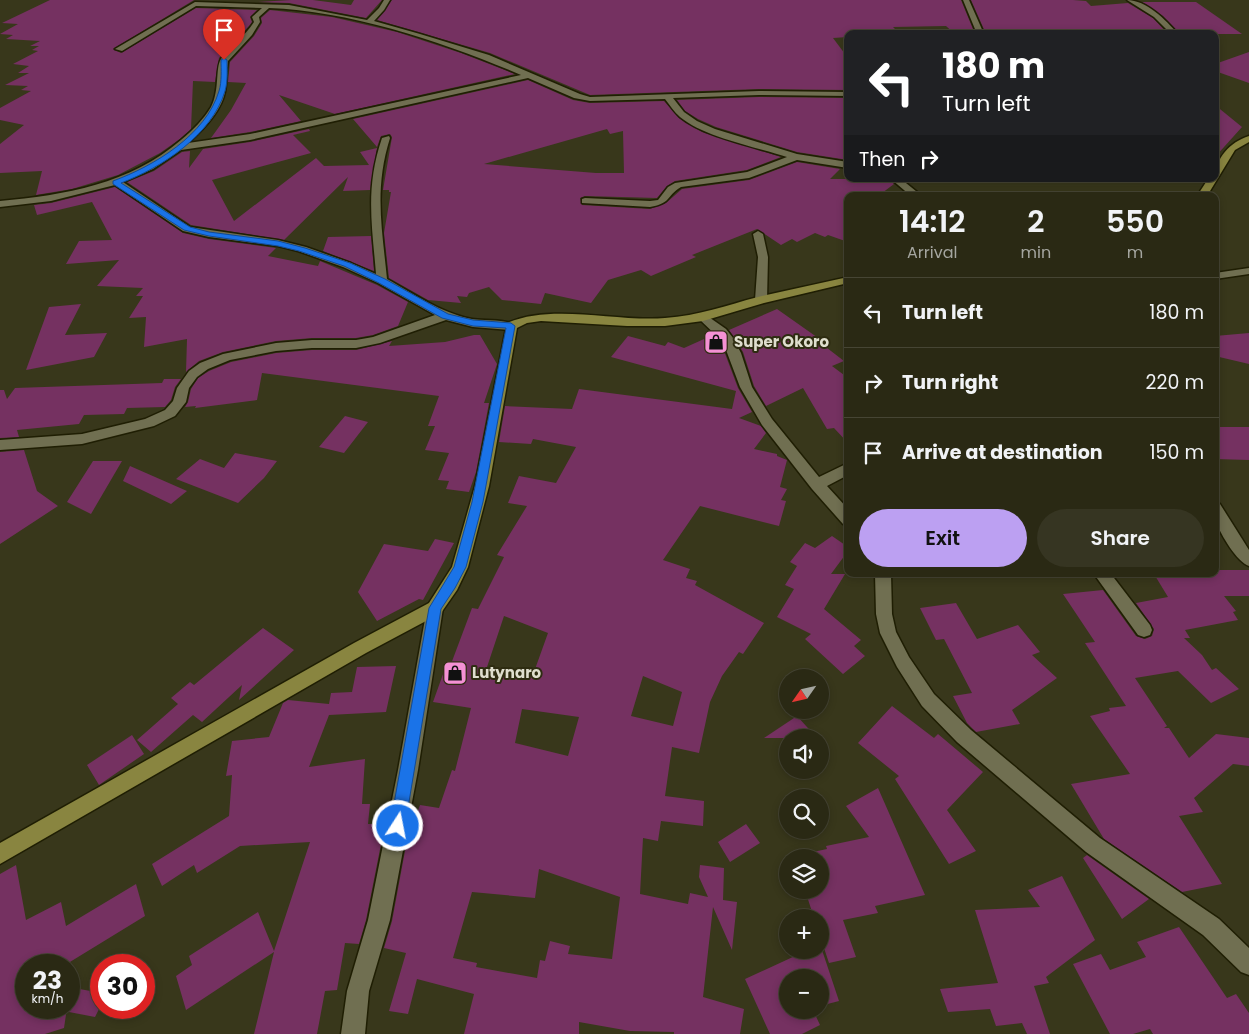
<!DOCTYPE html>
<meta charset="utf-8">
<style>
:root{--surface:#2a2914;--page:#363522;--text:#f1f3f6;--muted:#a5a6a0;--line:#464534;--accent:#bca0f2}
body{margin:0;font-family:Poppins,sans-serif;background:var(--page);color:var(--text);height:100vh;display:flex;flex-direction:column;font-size:19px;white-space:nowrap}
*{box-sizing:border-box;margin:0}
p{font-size:16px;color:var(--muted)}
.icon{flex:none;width:28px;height:28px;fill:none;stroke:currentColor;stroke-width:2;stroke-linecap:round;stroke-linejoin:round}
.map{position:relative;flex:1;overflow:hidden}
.sheet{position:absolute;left:844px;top:192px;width:375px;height:385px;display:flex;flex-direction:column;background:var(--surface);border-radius:10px;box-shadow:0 2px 8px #0003,0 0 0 1px var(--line)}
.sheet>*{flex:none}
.top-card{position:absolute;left:844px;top:30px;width:375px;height:152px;border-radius:10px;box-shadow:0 2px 8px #0003,0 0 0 1px var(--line);background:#202124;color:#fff;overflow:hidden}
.needle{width:32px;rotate:236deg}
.buttons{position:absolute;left:779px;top:669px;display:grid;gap:10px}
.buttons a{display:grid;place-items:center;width:50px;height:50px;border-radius:50%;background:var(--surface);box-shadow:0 2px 8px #0003,0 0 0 1px var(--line);font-size:25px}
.speed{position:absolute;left:15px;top:954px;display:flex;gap:10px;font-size:25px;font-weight:700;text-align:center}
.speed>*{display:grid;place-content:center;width:65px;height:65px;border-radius:50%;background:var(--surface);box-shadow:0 2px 8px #0003,0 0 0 1px var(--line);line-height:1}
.speed small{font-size:12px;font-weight:400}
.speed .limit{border:8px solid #d22;background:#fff;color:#111}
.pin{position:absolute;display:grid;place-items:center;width:42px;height:42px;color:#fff;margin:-51px -21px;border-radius:50% 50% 50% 0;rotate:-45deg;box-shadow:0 0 5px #0007}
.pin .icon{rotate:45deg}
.me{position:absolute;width:55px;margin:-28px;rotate:11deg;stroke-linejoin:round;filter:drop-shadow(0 0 4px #0008)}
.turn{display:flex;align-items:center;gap:18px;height:105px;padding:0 15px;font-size:22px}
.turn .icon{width:65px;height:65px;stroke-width:2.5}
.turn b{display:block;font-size:35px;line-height:42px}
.then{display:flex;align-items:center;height:48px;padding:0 15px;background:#0003;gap:10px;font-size:19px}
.eta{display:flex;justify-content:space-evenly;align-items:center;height:85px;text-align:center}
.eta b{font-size:30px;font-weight:600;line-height:35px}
.button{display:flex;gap:10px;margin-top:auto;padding:10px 15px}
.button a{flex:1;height:58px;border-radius:30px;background:var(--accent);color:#111;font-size:20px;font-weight:600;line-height:58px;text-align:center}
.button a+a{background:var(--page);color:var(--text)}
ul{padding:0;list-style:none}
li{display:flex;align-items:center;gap:15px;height:70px;padding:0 15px;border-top:1px solid var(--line)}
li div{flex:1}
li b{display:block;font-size:19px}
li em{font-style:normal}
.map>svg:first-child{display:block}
</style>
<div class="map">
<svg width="1249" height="1034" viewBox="0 0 1249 1034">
<rect width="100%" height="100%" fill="#38371b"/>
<path fill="#753161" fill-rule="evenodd" d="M50,0H231H194L113,49L121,53L196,8L257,10L250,17L252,22L249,26L219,58L215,82L193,81L191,129L180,139L160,153L118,175L72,189L36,195L42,171L0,173V144L24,125L0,120V108L31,91L21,90L28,86L5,85L29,73H18L29,66L13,64L38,51L32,50L39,46H30L40,41L6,39L13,35L0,34L18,24L2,23Z
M291,0H313L351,5L354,0H382L366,18L289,3L258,2Z
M392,0H961L975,34H955L946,26L893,27L896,30L848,34V37L833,38L848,58V90L759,89L590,95L490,53L377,20Z
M971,0H1073L1086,1L1091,6L1128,3L1153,18L1168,34L1141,32L1142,34H986Z
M1142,2H1196L1242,34H1180L1163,16Z
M270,10L332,17L397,32L461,53L515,74L335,114L279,95L301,121L250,132L211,138L231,110L246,83L228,82L230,62L254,36L262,23L261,18Z
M1249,52V83L1215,71V64Z
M528,80L573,100L590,103L664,101L679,118L702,132L781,157L747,170L675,181L667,186L657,198L585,196L580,198L582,205L650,209L666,203L682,189L749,180L797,162L840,169L830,179H889L894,184L878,196H848V242L828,235L825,237L815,233L797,242L792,239L781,245L757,229L692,255L696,257L651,276L641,270L608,280L591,303L545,293L541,304L502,300L489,287L469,293L467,297L457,296L461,303L428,300L389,278L384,233L391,192H389V190H383L392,137L390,134L381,136L377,147L353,119ZM607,129L610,134L623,131L624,173H596L484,164Z
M759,97L848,98V160L797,152L716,127L698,119L685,111L677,100Z
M1215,105L1242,127L1215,157Z
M309,129L310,131L293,135L311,153L212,180L234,221L316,158L324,166L369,165L360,152L377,148L370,190L343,191L348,177L284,240L191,225L127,182L154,171L182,152L190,151L189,168L203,149L250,142Z
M115,187L183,233L209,239L276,248L268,256L318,266L320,261L377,285L408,302L398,326L373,335L356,338H312L276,341L223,352L199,361L186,372L187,339L144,347L146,317L129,318L143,296H136L143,288L97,286L119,260L66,264L79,241L112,240L92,202L37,215L34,205L51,203Z
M371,236L374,271L323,251L328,237Z
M81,304L65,335L107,333L94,357L26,370L49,307Z
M777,309L821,340L818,341L844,361L832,366L848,378V443L834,428L827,429L803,388L766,406L754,386L743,352L729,330Z
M1249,333V364L1215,356V336Z
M474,335H480L497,364L484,403H489L476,472L469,492L446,489L449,481L438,480L449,453L425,450L435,426H428L439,396L262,373L257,400L195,408L196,406L185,407L188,402L191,389L198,378L209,371L231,362L276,353L312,350H356L392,341L389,346L445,342Z
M713,335L721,343L738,388L752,412L739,418L761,426L766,433L754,449L777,454V456L787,460L780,487L787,489L781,500L786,501L779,526L700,506L663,560L690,569L686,578L697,581L695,585L764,623L743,654L739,652L722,676L710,702L699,753L672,747L665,796L704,801L703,826L661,821L658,841L643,838L640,894L688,904L690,893L708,897L699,877L700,865L724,868L723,900L737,902L732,950L713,907L703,997L744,1009L740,1034H674V1032L630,1031L579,1022V1034H464L474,994L417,979L408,1014L389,1011L406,953L384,948L392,921L410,824H413L420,805L439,808L452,770L455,771L471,708L433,702L447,663L451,664L472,608L478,609L504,557L497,555L527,506L508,503L519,476L556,483L576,447L533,439L531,444L499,442L505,406L572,409L579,389L732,409L736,391L611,357L628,336L665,346L668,342L684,348ZM504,616L548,633L534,672L487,667ZM643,676L682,692L673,726L631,716ZM522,709L579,717L568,756L515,743ZM539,869L620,897L612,959L568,954L570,946L550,941L545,961L540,960L537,978L476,967L477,963L453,958L472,892L535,898Z
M164,379H181L175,387L171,400L165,407L127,408L124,414L84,415L79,424L17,430L19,437L0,438V390H4L7,399L15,388L162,383Z
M345,416L368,422L344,453L319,447Z
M1215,427H1249V460L1215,459Z
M24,450L37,491L58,506L0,544V452Z
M235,453L277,461L264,478L238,503L176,479L200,459L224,468Z
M93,461H122L91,514L67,502Z
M130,466L187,491L171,504L123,481Z
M832,536L848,547V551L831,574H845L824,609L861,640L854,646L865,656L843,674L805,639L811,634L777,617L794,589L785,585L797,566L790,562L805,543L815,548Z
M435,539L454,543L423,600L419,599L377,621L358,592L384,544L428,551Z
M1215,570H1249V596H1224L1236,611L1233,612L1238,620L1185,630L1190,638H1184L1202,655L1212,670L1216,668L1239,689L1211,703L1178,671L1135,678L1167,726L1164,728H1169L1189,758L1216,734L1249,738V766L1233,764L1194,798L1203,812L1179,816L1222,884L1182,892L1104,839L1071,784L1130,774L1090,716L1110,711L1109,708L1126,706L1085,643L1095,642L1063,594L1103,590L1136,636L1145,639L1152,636L1154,629L1136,603L1168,597L1154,574H1218Z
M956,603L977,639L1018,625L1040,652L1032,655L1057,678L1012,710L1020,724L976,732L967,723L953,696L972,693L944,639L936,640L920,608Z
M263,628L294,650L239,700L242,685L202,722L193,715L151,752L137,740L178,704L171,698L190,682L194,685Z
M396,666L386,712L329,715L309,767L365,759L362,804H370L368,824H385L366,920L359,944L345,943L337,990L325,991L317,1034H254L274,952L186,1010L176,976L192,965L189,956L258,912L274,951L310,842L240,846L197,873L194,865L162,886L152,864L229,816L232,775L226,776L232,741L269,737L283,703L288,700L329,704L331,693L352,692L357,667Z
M892,706L934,738L938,734L983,772L947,810L976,851L949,864L895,779L899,776L858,743Z
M797,716L817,738H764Z
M132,735L144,754L99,785L87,765Z
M878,788L925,895L875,906L878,913L843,920L856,957L829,963L820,936V918H814L805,890H820V858H795L794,856L827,849L826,846L869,837L846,806Z
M746,824L760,843L730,862L718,842Z
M1087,855L1149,899L1122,919L1083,858Z
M16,865L26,920L61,902L66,926L136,884L145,916L65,965H26V1008H67L64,1028L45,1034H0V874Z
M1062,876L1095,940L1046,977L1049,983L1034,986L1050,1034H1027L1022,1023L996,1026L990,1009L948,1012L940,989L998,983L975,910L1040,907L1028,890Z
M1179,927L1227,998L1236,994L1249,1013V1034H1153L1150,1029L1133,1034H1110L1073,964L1101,954L1110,970L1146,957L1137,942Z
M808,950H822L839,1001L820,1006V978H788V1010H813L820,1025L802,1034H770L745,979Z
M69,987L101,993V1005L95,1017L69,1012Z"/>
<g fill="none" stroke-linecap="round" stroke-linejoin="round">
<g stroke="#1f1e03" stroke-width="3">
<path id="minor" d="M384,0H390L384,10L374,21L420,34L489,55L580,94L590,97L759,91L848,92V96L759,95L673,98L684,112L697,121L715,129L797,154L848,162V168L797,160L749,178L681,187C665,197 672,203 650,207L582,203V199L585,198L650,201L658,200L668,187L675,183L747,172L787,157C756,147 704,137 680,117C674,112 670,105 665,99L590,101L574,98L528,78L250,140L181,150L153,169L123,182L190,227L278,240L306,247L351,263L376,274C372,224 365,188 382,138L389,136L390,138C374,189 382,228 387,279C414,294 441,313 472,319C483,321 510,319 517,326L511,330L473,327L446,320L380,343L356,348H312L276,351L230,360L208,369L197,377L189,388L186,402L175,416L154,426L82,444L0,450V440L82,434L145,419L165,410L173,401L177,388L189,371L200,363L223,354L276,343L312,340H356L373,337L435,315L378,283L343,267L298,251L278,246L209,237L183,231L115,185L51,201L0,207V201C65,195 130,184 181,140C192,131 204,119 211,107C220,90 215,68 221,59C229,46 245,37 254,22L252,17L262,8L196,6L122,51L115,49L195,2L289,5L367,20L379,8ZM269,8C351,11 446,43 521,75L250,134L188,143C203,130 221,112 225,92C227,82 226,71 228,61L252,35L260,22L259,17Z
M963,0H969L984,34H977Z
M1127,0C1146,0 1166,20 1178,34H1171L1154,17Z
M891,179H901L922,196H911Z
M758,231L763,234L768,257L767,300L761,303L755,300L758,257L753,234Z
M1249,268V274L1215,279V273Z
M703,313L726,329L733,338L741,353L752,387L772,419L819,477L848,463V475L827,486L848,509V525L843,524L812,489L762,425L740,387L723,342L697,317Z
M1215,503L1220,504L1249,550V566C1237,562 1221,535 1216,522C1214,517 1215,509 1215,503Z
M875,574H891L892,614L896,632L909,657L934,694L971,730L1100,838L1219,919L1249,948V975L1241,972L1203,935L1086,852L957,742L922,706L897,667L880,633L876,614Z
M1094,574H1111L1150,625L1152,630L1150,635L1144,637L1138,635Z
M435,601L441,603L443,608L418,770L390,920L369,991L365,1034H341L347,991L368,920L398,770L427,608L429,603Z"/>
</g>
<g stroke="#1f1e03" stroke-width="3">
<path id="major" d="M1249,136V142L1235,150L1207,196H1197L1208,179H1215C1215,158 1230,142 1249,136Z
M848,277V283L764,303L703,321L665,326H627L541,321L527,323L517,328L489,486L468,567L457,590L441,613L366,653L0,864V843L354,643L429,603L452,567L475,486L507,323C552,303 616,322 665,318C698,316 727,305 758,297C788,290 818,284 848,277Z"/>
</g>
<use href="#minor" fill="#706f51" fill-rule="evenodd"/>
<use href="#major" fill="#898540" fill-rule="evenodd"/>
</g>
<path fill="#1a73e8" stroke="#114b97" d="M224,58L227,60C227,69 228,81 225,91C212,135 161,168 121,183L190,227L209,232L278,241L305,248L350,263L385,279L448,314L473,320L511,323L515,326L483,502L466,567L455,588L441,609L405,826L403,831L398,834L392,831L390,826L429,608L454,567L472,502L506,328L473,326L442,318L379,283L344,266L299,251L278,246L209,236L184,230L113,184V181C154,166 206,135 219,91C222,82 221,69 221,60Z"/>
<defs>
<g id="shop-square" transform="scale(1.25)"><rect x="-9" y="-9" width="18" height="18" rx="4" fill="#f491d4" stroke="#2e2c11"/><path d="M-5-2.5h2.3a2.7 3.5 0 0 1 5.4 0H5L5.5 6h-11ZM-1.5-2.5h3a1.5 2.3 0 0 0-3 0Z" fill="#111"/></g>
</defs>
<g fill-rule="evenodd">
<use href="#shop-square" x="716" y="342"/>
<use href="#shop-square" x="455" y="673"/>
</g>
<g text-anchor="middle" stroke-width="4" stroke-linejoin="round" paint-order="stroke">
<g font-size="15" font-weight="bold" fill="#dfdece" stroke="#2e2c11" text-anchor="start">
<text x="734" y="347">Super Okoro</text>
<text x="472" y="678">Lutynaro</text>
</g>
</g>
</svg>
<div class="buttons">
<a><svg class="needle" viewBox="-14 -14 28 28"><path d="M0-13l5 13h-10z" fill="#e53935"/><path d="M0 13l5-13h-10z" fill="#a5a6a0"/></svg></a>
<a><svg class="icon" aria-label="sound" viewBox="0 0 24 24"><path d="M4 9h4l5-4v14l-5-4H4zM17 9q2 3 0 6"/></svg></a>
<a><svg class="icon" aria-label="search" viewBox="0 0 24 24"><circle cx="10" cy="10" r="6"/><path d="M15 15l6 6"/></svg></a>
<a><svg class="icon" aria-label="layers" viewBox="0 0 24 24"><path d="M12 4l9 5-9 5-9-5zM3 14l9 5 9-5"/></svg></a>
<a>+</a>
<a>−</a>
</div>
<div class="speed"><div>23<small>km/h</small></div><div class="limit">30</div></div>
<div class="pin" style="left:224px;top:60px;background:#d93025"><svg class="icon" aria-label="arrive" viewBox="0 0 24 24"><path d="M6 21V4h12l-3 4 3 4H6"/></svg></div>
<svg class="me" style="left:398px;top:826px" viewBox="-20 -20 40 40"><circle r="17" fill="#1a73e8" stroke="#fff" stroke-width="3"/><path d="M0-11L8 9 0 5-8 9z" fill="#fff"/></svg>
<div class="top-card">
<div class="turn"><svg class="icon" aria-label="left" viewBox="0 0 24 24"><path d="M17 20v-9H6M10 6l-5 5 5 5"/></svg><div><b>180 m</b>Turn left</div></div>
<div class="then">Then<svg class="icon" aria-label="right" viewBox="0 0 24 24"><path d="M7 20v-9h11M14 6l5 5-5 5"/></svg></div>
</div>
<section class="sheet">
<div class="eta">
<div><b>14:12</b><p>Arrival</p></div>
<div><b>2</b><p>min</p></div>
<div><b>550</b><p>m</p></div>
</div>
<ul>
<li><svg class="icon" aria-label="left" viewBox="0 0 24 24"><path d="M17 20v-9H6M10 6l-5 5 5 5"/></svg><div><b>Turn left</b></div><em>180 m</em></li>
<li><svg class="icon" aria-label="right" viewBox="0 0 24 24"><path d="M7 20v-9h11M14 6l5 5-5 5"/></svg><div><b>Turn right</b></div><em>220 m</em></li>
<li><svg class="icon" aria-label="arrive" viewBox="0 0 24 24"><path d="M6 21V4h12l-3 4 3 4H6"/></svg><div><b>Arrive at destination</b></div><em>150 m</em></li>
</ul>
<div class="button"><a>Exit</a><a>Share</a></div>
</section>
</div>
